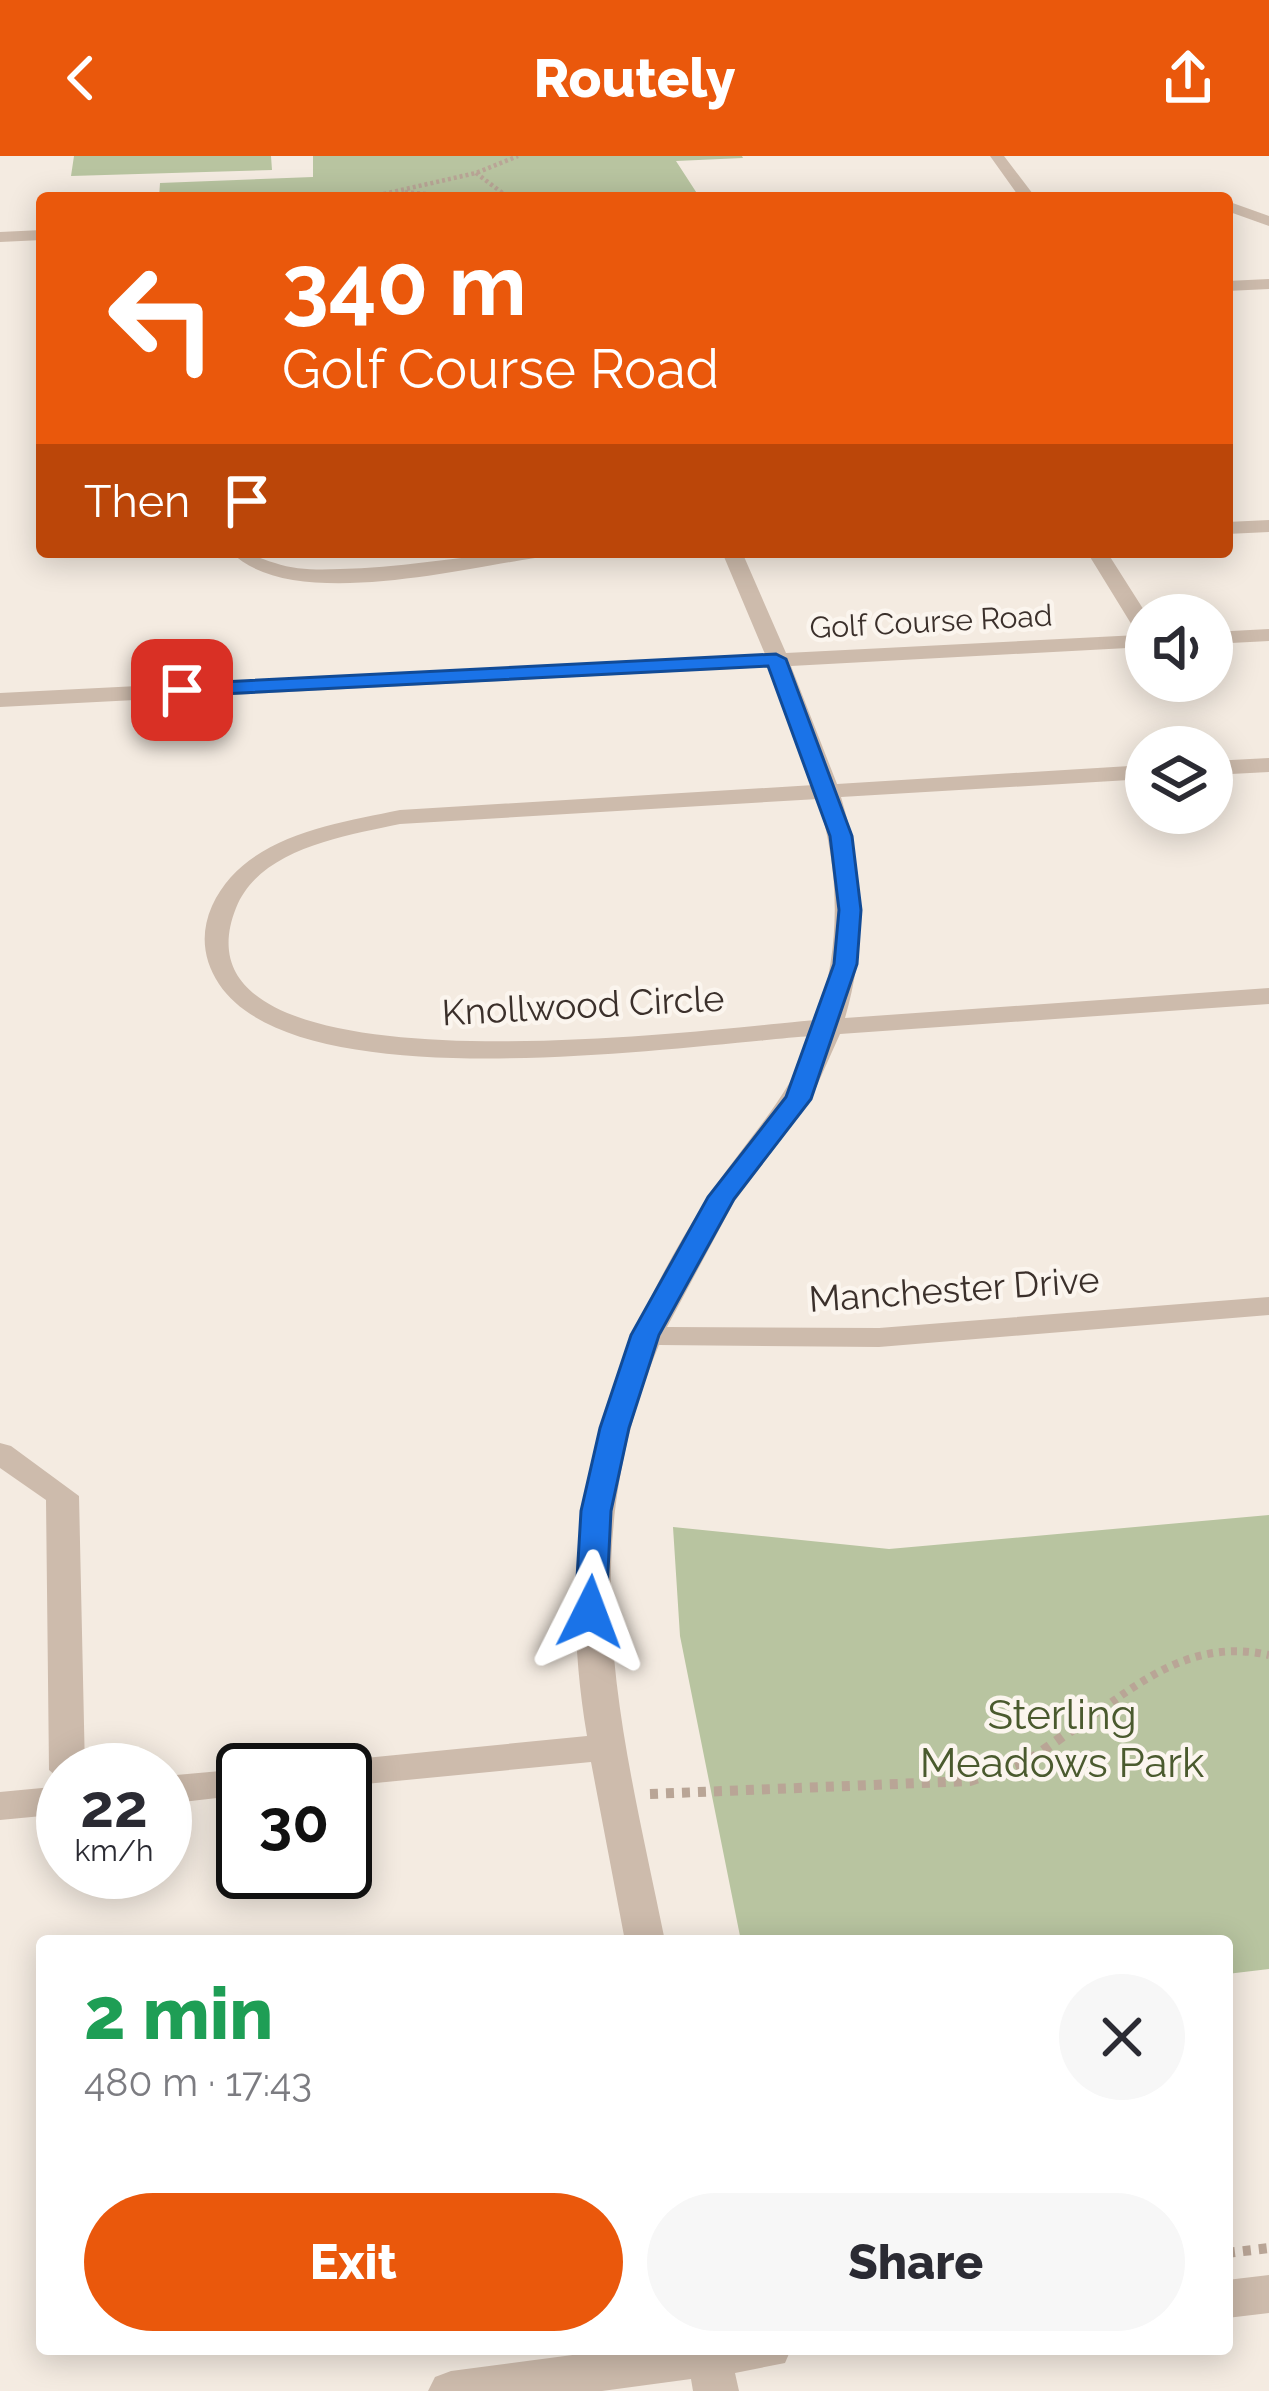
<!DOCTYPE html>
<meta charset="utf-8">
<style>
:root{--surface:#fff;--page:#f7f7f7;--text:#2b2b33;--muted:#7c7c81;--accent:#ea580c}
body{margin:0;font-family:Raleway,sans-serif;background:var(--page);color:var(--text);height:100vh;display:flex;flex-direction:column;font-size:45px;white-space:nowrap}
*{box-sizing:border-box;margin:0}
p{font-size:39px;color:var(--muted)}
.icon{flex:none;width:66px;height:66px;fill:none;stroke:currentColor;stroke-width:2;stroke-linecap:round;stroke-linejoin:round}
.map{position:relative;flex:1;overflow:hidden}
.sheet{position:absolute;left:36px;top:1779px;width:1197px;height:420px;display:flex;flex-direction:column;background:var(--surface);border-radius:12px;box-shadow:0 6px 30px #0003}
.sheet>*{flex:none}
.banner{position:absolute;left:36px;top:36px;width:1197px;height:366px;border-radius:12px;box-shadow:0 6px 30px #0003;background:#ea580c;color:#fff;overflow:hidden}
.buttons{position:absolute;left:1125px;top:438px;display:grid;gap:24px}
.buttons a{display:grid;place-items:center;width:108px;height:108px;border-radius:50%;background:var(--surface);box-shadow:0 6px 30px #0003;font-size:60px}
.speed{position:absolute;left:36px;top:1587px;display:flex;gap:24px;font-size:60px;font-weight:700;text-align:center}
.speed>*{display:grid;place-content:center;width:156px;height:156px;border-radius:50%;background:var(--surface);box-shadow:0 6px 30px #0003;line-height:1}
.speed small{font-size:30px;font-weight:400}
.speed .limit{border:6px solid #111;border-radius:18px;background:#fff;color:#111}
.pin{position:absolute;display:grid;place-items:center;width:102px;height:102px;color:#fff;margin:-51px;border-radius:24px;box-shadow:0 6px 18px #0006}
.me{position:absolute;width:132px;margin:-66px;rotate:3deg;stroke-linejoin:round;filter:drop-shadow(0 0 9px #0008)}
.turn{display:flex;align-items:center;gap:42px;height:252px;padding:0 48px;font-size:54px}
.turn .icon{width:156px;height:156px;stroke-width:2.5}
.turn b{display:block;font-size:84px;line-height:102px}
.then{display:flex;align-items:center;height:114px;padding:0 48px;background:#0003;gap:24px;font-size:45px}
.round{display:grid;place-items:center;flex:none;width:126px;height:126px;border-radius:63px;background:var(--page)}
.summary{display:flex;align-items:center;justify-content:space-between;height:204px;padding:0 48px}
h1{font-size:72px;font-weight:800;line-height:90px;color:#1e9e55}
.action{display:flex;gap:24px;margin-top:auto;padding:24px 48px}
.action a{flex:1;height:138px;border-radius:72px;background:var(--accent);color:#fff;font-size:48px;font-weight:800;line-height:138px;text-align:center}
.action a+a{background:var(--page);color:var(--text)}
header{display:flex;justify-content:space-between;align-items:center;height:156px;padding:0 48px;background:var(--accent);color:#fff;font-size:54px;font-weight:800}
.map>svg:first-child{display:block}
</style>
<header><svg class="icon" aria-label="back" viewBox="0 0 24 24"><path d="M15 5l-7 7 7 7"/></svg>Routely<svg class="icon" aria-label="share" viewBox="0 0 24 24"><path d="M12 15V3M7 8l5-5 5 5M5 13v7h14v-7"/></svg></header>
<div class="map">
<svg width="1269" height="2235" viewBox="0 0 1269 2235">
<rect width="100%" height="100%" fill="#f4ebe1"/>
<path fill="#b8c4a0" d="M74,0H271L272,14L71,20Z
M313,0H742L743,2L676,5L700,42H159L160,27L313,21Z
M1269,1359V1813L1227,1818V1785H741L680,1480L673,1371L889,1393Z"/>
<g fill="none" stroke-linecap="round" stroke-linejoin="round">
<path stroke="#b9a596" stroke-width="4.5" stroke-dasharray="3 3" stroke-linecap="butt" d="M476,17L509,42
M405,36L466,42
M366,42L476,17L518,0
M705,42H868
M933,42L997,39"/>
<path stroke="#b9a596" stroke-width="8" stroke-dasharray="6 6" stroke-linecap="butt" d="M1082,1567C1141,1526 1191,1482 1269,1499"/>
<path stroke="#b9a596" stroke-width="10" stroke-dasharray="8 8" stroke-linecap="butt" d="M650,1638L970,1625L1028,1605L1086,1564
M1227,2097L1269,2092"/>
<path fill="#cdbbac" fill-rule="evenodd" d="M990,0H1004L1036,42H1020Z
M1227,45L1269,60V70L1227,55Z
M42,74V84L0,86V76Z
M1269,123V133L1227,135V125Z
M1269,364V376L1227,378V366Z
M231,396C250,396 258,402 275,407C295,414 319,414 340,413C409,412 476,396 545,396L535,402C459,413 290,456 231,396Z
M722,396H742L786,497L1138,479L1087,396H1107L1147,459L1146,491L791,510L837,628L1146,609V623L841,641C864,717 867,786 845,862L1269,832V848L840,878L810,945L734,1046L667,1171L879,1172L1269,1141V1159L879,1191L659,1189C571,1401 622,1574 665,1785H625L591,1606L345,1630V1614H328L345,1604L587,1580C553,1379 596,1218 703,1049C741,988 786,949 812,880C683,889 299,948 219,828C203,804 200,777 212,750C244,680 333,668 400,654L814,629L770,511L0,551V537L765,498ZM818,643C840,718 841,788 817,864C731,870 157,951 236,752C260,692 345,680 400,668Z
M1269,473V485L1212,488V476Z
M1269,602V616L1212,619V605Z
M0,1287L11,1290L79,1340L85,1614H63V1626L49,1614L46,1344L0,1312Z
M243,1613L248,1614H243V1639L165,1648V1620Z
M63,1630V1658L0,1664V1636Z
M1269,2119V2157L1227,2162V2124Z
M618,2193H791L785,2207L735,2217L739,2235H693L691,2223L602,2235H428L435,2221L451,2215Z"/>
</g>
<path fill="#1a73e8" stroke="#114b97" stroke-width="3" d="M776,498L786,503L852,680L861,754L857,808L811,943L734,1043L659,1179L629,1272L611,1355L606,1456L590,1467L575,1456L581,1355L600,1272L631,1179L708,1041L786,941L834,808L839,754L830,680L768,510L182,540L172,534L182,528Z"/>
<g text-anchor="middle" stroke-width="9" stroke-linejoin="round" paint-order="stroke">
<g font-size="30" fill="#3b302b" stroke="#fbf5ee">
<text transform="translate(931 466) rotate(-3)" y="10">Golf Course Road</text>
</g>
<g font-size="36" fill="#3b302b" stroke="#fbf5ee">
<text transform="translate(583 849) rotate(-3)" y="13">Knollwood Circle</text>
<text transform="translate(954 1133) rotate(-4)" y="13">Manchester Drive</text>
</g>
<g font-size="42" fill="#4a5a2e" stroke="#fbf5ee">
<text x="1062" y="1573">Sterling<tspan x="1062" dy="48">Meadows Park</tspan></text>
</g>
</g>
</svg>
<div class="buttons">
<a><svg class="icon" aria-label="sound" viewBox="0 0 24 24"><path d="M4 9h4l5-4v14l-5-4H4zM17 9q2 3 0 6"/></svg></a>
<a><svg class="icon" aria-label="layers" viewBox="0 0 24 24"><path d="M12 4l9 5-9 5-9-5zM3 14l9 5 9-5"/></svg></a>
</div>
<div class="speed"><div>22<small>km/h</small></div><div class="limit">30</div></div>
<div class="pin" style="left:182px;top:534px;background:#d93025"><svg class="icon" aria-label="arrive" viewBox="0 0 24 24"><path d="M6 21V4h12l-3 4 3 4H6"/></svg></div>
<svg class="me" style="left:590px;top:1456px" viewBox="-20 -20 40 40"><path d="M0-17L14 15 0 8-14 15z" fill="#1a73e8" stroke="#fff" stroke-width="4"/></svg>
<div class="banner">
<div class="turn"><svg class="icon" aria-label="left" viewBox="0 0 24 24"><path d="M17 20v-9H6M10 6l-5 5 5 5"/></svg><div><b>340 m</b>Golf Course Road</div></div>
<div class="then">Then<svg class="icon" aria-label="arrive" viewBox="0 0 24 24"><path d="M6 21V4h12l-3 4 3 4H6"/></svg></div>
</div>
<section class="sheet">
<div class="summary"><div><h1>2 min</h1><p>480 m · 17:43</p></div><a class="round"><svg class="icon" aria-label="close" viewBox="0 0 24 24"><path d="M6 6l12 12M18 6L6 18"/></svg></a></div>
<div class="action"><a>Exit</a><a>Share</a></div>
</section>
</div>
